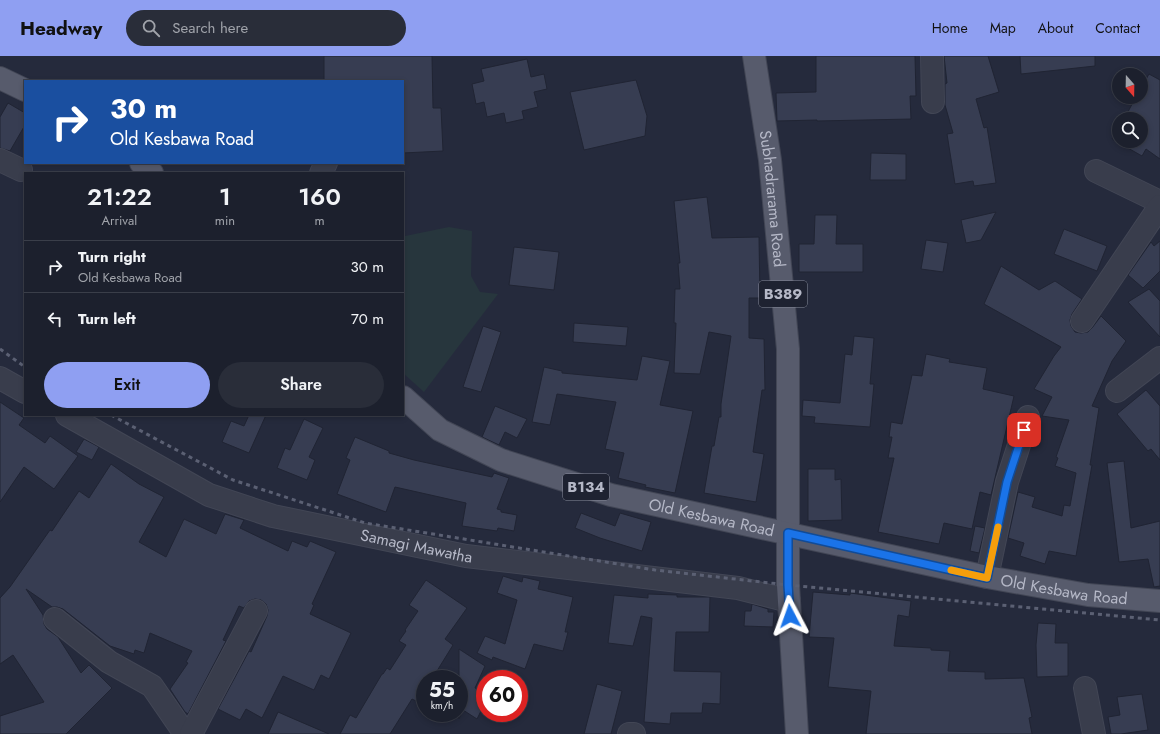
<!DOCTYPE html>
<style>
:root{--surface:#1c202d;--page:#292d39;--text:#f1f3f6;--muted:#a0a3aa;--line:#3a3e49;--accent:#8f9ff2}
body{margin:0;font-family:Jost,sans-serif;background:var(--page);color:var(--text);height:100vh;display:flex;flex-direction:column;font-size:15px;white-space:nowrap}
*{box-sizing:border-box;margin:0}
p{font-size:13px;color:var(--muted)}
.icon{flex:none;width:22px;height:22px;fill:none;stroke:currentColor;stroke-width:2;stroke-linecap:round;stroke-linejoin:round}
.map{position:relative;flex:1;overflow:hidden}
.panel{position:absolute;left:24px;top:116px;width:380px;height:244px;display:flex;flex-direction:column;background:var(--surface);border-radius:0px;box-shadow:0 2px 6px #0003,0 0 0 1px var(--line)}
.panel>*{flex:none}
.guide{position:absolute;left:24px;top:24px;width:380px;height:84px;border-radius:0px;box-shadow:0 2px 6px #0003,0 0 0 1px var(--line);background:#1a4fa0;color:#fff;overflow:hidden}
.needle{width:26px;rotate:160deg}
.fabs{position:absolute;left:1112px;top:12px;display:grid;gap:8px}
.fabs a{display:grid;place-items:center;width:36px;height:36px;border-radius:50%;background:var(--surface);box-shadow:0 2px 6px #0003,0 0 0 1px var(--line);font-size:20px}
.speed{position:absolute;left:416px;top:614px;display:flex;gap:8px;font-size:20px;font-weight:700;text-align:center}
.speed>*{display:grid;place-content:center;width:52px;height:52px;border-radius:50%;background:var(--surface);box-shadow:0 2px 6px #0003,0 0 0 1px var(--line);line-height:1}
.speed small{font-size:10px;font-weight:400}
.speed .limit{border:6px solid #d22;background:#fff;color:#111}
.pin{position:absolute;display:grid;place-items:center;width:34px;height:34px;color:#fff;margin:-17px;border-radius:8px;box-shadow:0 2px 6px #0006}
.me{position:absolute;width:44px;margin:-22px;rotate:356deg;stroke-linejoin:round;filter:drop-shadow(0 0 3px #0008)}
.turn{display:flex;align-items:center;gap:14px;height:84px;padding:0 20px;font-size:18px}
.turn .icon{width:52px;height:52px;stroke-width:2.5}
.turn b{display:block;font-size:28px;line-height:34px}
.eta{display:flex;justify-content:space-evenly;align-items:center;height:68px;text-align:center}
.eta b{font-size:24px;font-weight:600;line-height:28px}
.button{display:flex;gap:8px;margin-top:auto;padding:8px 20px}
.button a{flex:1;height:46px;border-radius:24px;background:var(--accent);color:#111;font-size:16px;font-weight:600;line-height:46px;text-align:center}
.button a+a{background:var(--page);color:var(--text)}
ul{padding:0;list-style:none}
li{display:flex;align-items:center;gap:12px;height:52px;padding:0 20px;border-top:1px solid var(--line)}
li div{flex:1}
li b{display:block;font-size:15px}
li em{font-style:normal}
header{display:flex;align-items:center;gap:24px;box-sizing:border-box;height:56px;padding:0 20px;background:var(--accent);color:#111}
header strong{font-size:19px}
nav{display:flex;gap:22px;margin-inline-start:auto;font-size:14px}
.search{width:280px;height:36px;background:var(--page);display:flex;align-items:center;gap:10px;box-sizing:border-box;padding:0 14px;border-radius:22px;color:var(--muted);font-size:15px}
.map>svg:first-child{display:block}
</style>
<header>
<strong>Headway</strong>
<div class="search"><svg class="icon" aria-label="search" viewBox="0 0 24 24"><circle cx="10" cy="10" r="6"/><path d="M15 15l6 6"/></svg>Search here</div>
<nav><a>Home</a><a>Map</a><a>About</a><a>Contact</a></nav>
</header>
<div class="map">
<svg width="1160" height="678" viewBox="0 0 1160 678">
<rect width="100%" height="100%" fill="#252a3c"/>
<path fill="#27363d" d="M449,171L472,175L471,220L480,236L498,238L424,336L403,317V181L405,180Z"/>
<path fill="#373d52" stroke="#202433" d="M324,0H432L433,52H441L443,95L403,97V25H324Z
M816,0H915L916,40H910L911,63L817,65V64L777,65L776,37L816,36Z
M944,0H988L999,36L976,43L984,72L987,71L996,127L974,130L973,125L955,128L947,78L953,77L945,49V28L947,27Z
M1020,0H1095V10L1021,18Z
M527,3L531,21L544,18L547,33L534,36L538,51L522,55L524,63L506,67L504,57L487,61L484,46L476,48L472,28L484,25L481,13Z
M1149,18L1160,24V103L1146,93L1142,100L1112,83L1119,71V85H1141V63H1124L1136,41H1141V32Z
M636,24L647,60L645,80L584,94L570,36Z
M8,47L25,57V69L10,95L0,92V61Z
M871,97L906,98V124H870Z
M707,141L712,182L759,181L760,242H749V282L764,283L765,334H762L753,396L764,398L756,446L704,437L712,390H714L719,361H721V348L731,280L709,276L700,318L674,317L676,267H674L675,233H680L678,207H680L674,145Z
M996,156L981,184L966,187L961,164Z
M815,159H837L836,188H863V216H799V188H814Z
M1064,173L1107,190L1097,215L1054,198Z
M926,184L948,187L943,216L921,213Z
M1160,185V215L1143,232L1128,219L1151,186L1154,190Z
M514,191L559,196L554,234L509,229Z
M1001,210L1039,234L1055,225L1082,243L1072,258L1070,264L1071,270L1075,276L1081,277L1088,276L1092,272L1101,260L1126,285L1112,305L1092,350L1099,352L1090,409H1092L1076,500L1049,495L1045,508L1020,500L1024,487L1008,482L1018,436L1035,441L1032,451L1062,460L1064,449L1070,450L1076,417L1055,410L1058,402L1056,401L1069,364L1042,360L1052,341L1034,333L1054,300L1061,291L984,248Z
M1149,233L1160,245V281L1128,246Z
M574,267L628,271L626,290L573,286Z
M483,270L501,276L481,336L463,331Z
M854,280L874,282L870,328H874L870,371L814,367L815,361L802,360L803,344L840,347L845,298L852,299Z
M926,298L950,303L949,306L987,312L983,333L1014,340L991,439L980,436L972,473L944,467L939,488L878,476L894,402H888L892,381H889L891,366L902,368L912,319L922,320Z
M642,300L670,305L660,349L693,355L675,437L645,431L646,429L618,422L624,397L605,393L616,346L557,338L550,369L532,366L544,311L562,315V317L637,324Z
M1146,334L1160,350V404L1151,393L1148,395L1117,358Z
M0,346L24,362L19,369L45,387L50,380L78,400L54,433L24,411L0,446Z
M495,350L527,363L517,382L505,376L499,389L482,381Z
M249,359H266L249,397L222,386L231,365L244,370Z
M304,363L323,372L309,401L315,404L307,424L277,412L285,392L290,394Z
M355,381L389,395V397L414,404L492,421L494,417L509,422L497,453L501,454V456L517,459L514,475L498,472L497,475L462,470L466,447L395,431L386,456L337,438L350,404L346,402Z
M84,383L99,391L92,404L76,396Z
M1124,405L1131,472L1160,465V530L1154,531L1148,503L1119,506L1107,407Z
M111,408L139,428L164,441L139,486L166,501L184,463L216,478L225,458L244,464L240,472L288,495L292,485L307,491L310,485L336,496L312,548L314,549L310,558L351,577L329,623L321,619L314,634L283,620L262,662L246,653L240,664L218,653L249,595L251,596L267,560L268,554L266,548L261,544L255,543L249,545L244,552L239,550L223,584L226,585L188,658L185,656L170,633L188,607L186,606L192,595L150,577L144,597L135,594L134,598L110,590L63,553L57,551H52L26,533L43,559L44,568L47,573L58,581L81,617L89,609L112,632L66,678H0V660L44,646L13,599L0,608V542L10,531L50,474L52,475L79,435L89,442Z
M808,413H835V424L841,423L842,464L808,465Z
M581,457L615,470L620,457L651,466L642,495L600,482L575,472Z
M975,470L985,472L979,497L970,495Z
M503,520L522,526L523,521L540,525L538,533L573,541L565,576H568L563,595L534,588L525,613L493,601L492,604L477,597L485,580L505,588L517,544L497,537Z
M426,524L467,552L445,583L453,589L432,623H425V631L416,645L412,643L390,678H340L350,659L356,662L382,618H383L387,612L390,614L406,589L399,585L406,575L405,574L418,555L409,549Z
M813,536L850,539V537L911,545L909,561L898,559L894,590L931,592V594L950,595L948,615L985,616V623L1024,622L1032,661L1029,662L1032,678H866L871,635L828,631L834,582L809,581Z
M648,538L677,539V541H710L709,576H676L674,615L721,616L720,648L703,647L702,657H671L670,668L644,666L652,562L641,560L633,590L608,587L614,539L648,542Z
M752,548L768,553V556H774L773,571L744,570L745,555H751Z
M1038,567L1056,568L1055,587H1068V620L1037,621L1036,589Z
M459,593L485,610L475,632L485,636V647L477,663L463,654L459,663Z
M597,628L622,635L611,678H584Z
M1142,638L1148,674L1121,678H1111L1108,661L1120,659L1117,641Z
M278,656L294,663L329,678H268Z"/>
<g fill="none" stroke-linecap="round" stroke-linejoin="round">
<g stroke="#424655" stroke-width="24">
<g id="minor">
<path d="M932,0L933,46"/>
<path d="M0,104L21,114"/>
<path d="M1096,115L1160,146"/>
<path d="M321,117L326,107"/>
<path d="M1082,265L1160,150"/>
<path d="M0,322L25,336"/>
<path d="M1117,335L1160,302"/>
<path id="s1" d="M67,359L209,439L273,460L466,500L738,532L789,545"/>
<path d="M987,521L1007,426L1028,361"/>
<path d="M55,563L109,606L152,630L185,678"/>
<path d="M1085,632L1094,678"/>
<path d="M191,678L256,555"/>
<path d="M629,678H634"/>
</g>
</g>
<g stroke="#424655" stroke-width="24">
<g id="major">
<path id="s2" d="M754,0L770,104L788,293V529L797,678"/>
<path d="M0,22L25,34"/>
<path d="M141,107L152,117"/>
<path id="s3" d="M403,341L440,374L501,404L611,439L987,521L1088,539L1160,545"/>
</g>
</g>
<use href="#minor" stroke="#393d4c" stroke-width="22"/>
<use href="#major" stroke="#575b6c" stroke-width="22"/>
<path stroke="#5b6073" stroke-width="3" stroke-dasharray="4 4" stroke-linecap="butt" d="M0,293L25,311
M111,359L233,424L365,467L655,514L788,529L1160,564"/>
</g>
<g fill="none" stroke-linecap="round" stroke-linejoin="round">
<g stroke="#114b97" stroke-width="10">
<path id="route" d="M790,560L788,529V477L987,522L1007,426L1024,374"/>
</g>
<use href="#route" stroke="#1a73e8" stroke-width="7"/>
<path stroke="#f59e0b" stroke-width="7" d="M951,514L987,522L998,471"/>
</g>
<g text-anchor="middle" stroke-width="4" stroke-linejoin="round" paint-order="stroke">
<g fill="#1e2231" stroke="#888b9a" stroke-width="1">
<rect x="759" y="225" width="48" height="26" rx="3"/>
<rect x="563" y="418" width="46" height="26" rx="3"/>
</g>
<g font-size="15" font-weight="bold" fill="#b5b8c7">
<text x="783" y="243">B389</text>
<text x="586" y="436">B134</text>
</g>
<g font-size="16" fill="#b5b8c7" stroke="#1e2231">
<text dy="6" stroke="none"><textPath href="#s2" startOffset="144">Subhadrarama Road</textPath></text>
<text dy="6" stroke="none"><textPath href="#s3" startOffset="336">Old Kesbawa Road</textPath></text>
<text dy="6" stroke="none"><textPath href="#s1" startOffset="377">Samagi Mawatha</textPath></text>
<text dy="6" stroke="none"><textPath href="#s3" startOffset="696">Old Kesbawa Road</textPath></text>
</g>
</g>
</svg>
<div class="fabs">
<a><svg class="needle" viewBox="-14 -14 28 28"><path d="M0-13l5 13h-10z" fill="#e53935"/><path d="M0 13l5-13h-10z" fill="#a0a3aa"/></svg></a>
<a><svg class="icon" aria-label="search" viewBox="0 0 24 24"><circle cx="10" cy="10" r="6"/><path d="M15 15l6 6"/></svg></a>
</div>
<div class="speed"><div>55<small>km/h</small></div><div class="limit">60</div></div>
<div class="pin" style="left:1024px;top:374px;background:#d93025"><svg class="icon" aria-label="arrive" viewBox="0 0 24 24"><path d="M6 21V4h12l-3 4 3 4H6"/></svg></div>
<svg class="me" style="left:790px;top:560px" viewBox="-20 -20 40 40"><path d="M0-17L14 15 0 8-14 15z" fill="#1a73e8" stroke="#fff" stroke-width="4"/></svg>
<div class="guide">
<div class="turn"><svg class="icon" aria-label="right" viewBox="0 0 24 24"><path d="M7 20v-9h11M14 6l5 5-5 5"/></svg><div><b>30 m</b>Old Kesbawa Road</div></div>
</div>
<section class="panel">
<div class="eta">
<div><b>21:22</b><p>Arrival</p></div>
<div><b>1</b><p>min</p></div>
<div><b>160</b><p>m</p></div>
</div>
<ul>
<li><svg class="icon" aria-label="right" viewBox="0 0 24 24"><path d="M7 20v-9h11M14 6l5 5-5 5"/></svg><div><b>Turn right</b><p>Old Kesbawa Road</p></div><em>30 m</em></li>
<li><svg class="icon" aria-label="left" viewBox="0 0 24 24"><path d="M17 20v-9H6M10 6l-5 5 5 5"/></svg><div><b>Turn left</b></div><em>70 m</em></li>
</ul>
<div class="button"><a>Exit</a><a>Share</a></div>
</section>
</div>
